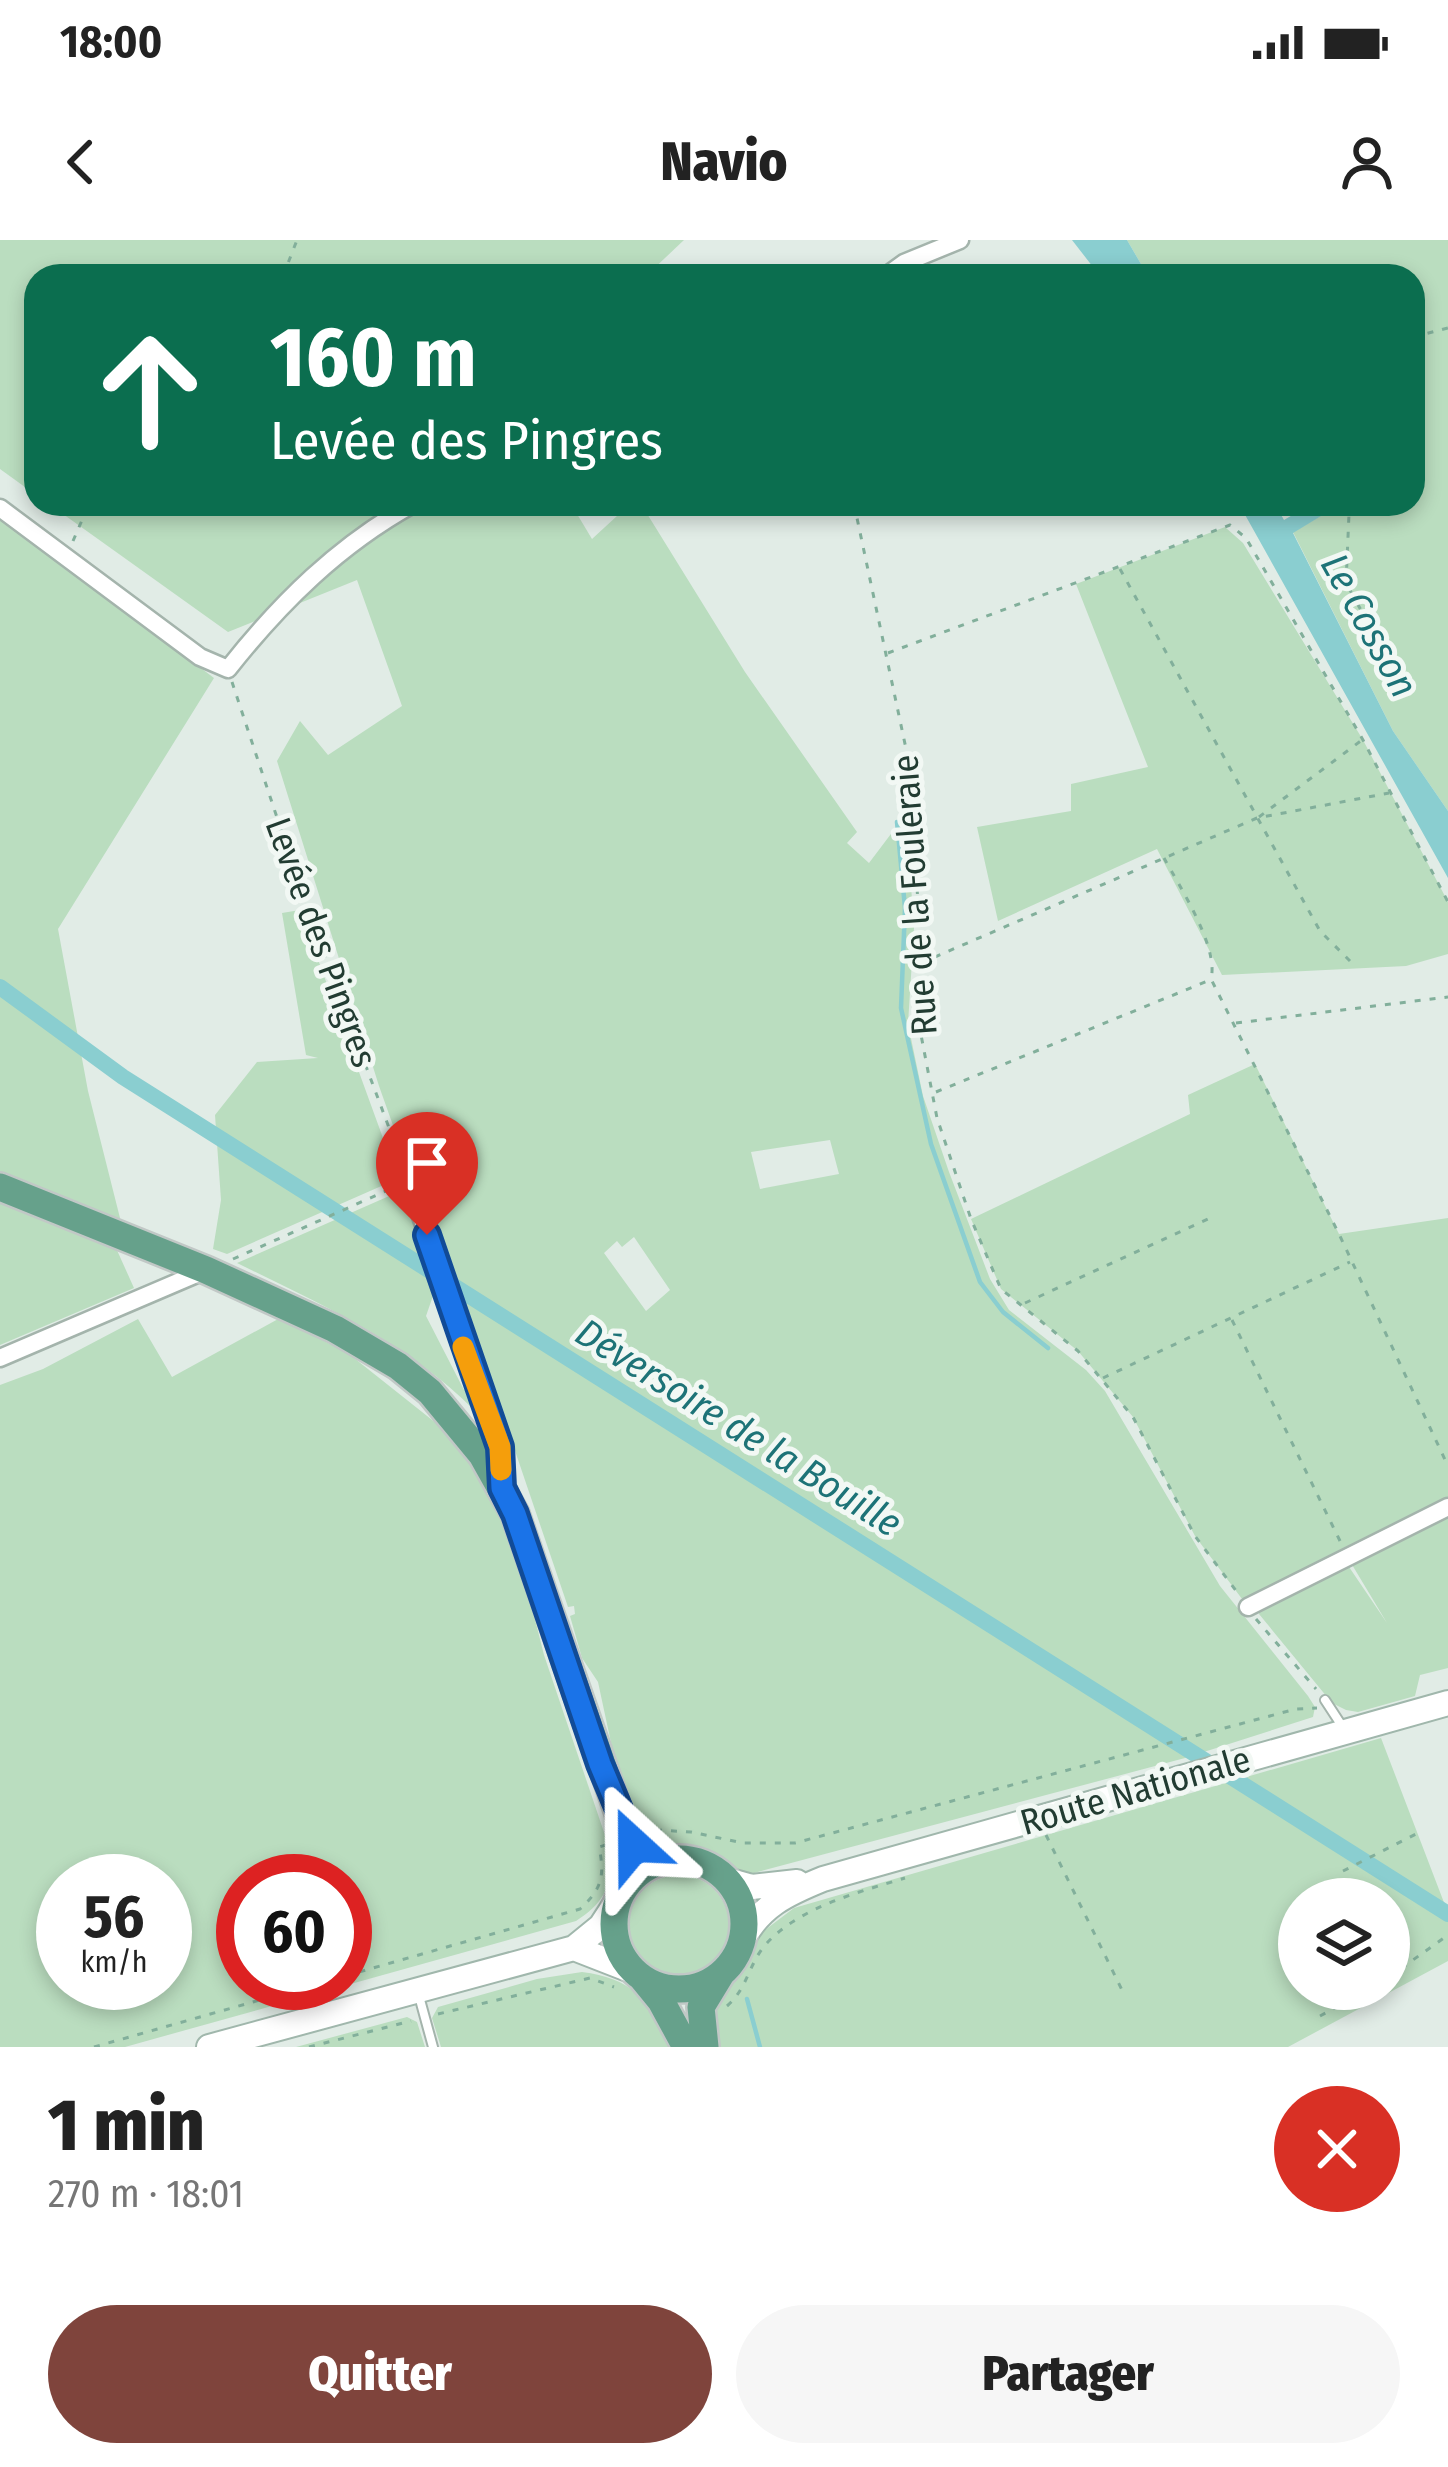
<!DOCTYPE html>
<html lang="fr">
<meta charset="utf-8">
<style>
:root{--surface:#fff;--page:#f6f6f6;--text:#222;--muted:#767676;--accent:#7f443c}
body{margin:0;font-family:"Fira Sans Condensed",sans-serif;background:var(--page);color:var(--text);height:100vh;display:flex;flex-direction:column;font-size:45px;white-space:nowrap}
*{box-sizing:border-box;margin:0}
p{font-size:39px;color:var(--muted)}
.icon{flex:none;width:66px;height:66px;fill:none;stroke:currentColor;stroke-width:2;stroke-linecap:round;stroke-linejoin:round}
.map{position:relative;height:1807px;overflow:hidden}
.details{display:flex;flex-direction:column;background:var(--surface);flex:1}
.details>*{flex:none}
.banner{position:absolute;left:24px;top:24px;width:1401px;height:252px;border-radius:36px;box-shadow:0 6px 18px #0003;background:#0b6e4f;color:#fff;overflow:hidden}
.tools{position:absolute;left:1278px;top:1638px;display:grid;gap:24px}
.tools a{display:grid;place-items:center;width:132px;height:132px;border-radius:50%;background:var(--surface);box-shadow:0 6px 18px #0003;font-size:60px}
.speed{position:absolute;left:36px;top:1614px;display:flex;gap:24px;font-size:60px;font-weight:700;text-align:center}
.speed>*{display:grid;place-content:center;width:156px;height:156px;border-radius:50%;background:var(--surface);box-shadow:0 6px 18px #0003;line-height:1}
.speed small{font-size:30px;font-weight:400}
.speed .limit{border:18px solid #d22;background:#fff;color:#111}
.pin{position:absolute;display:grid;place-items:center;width:102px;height:102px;color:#fff;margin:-123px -51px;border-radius:50% 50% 50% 0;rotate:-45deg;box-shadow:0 0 12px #0007}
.pin .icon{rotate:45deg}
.me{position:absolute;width:132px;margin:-66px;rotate:336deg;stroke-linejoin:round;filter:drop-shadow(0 0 9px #0008)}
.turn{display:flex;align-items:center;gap:42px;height:252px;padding:0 48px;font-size:54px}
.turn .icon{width:156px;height:156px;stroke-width:2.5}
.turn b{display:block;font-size:84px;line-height:102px}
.round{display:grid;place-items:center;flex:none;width:126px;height:126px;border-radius:63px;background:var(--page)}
.headline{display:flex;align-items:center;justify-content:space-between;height:204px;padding:0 48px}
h1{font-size:72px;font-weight:800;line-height:90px}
.cta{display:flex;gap:24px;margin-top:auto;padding:24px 48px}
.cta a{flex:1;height:138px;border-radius:72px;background:var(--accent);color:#fff;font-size:48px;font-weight:800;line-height:138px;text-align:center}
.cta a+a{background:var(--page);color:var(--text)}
.status{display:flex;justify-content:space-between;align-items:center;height:84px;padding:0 60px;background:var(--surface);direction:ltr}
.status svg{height:33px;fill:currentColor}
header{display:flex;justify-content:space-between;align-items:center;height:156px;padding:0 48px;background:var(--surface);font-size:54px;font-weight:800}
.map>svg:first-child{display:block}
</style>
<div class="status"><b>18:00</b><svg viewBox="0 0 49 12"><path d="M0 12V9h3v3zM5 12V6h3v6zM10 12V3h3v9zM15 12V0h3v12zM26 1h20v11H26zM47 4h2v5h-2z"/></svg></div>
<header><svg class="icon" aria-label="back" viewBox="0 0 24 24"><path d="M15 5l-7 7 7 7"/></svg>Navio<svg class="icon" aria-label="person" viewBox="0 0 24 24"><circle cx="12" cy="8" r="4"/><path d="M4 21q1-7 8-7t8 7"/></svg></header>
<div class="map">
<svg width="1448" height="1807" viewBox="0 0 1448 1807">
<rect width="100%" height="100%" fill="#e1ece6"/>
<path fill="#baddbf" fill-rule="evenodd" d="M0,0H684L646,36H36V255L0,229Z
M1127,0H1448V571L1393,491L1293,292L1331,270L1329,264H1413V36H1148Z
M49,264H571L592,299L630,264H641L745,432L857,592L847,603L869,623L906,574L914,688L908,784L923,856L949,932L990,1039L1009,1070L1086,1130L1105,1151L1220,1346L1308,1456L1315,1467L1313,1477L1185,1518L754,1633C730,1633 713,1612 688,1608C674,1605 662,1609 648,1603L613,1512L598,1442L582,1418L570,1376L575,1374L574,1366L568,1367L509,1193L492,1162L472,1164L474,1170C406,1102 322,1065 237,1023L396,953L408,961L434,1053L426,1076L464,1150L484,1142L379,846L277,521L300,481L328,515L402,466L357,340L228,392ZM830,900L839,934L760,949L751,912ZM634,997L670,1050L646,1071L604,1013L617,1001L622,1007Z
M0,276L214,438L58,689L88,851L121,982L0,933Z
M1225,287L1243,303L1363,500L1448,662V714L1406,726L1222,735L1157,609L998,681L977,587L1071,571V544L1148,527L1076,344Z
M300,670L395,931L386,944L227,1014L213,1009L221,960L215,875L257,822L318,818L306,815L282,673Z
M1255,824L1339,994L1448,978V1428L1420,1435L1415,1456L1358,1472L1346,1470L1332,1463L1259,1374L1260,1366L1347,1324L1387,1383L1348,1318L1248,1367L1195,1296L1133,1177L1078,1111L1001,1049L971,979L1190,874L1188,855Z
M0,963L116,1008L134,1048L0,1105Z
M280,1078L349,1114L446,1191L474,1219L518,1312L544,1415L611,1613C612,1646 604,1663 576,1681L125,1807H0V1145L43,1129L138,1079L172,1137ZM63,1641H165V1743H63ZM243,1641H345V1743H243Z
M1381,1498L1448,1673V1721L1288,1807H713L712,1759L747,1725L761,1693L794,1668ZM1299,1659H1389V1749H1299Z
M629 1685a50 50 0 1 1 100 0a50 50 0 1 1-100 0Z
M582,1732C636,1739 649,1762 672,1807H441L432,1778L438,1767L537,1739Z
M407,1777L417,1782L425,1807H296Z"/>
<path fill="#8aced0" d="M1072,0H1127L1148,36H1100Z
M1239,264H1275L1284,280L1311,264H1329L1331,270L1293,293L1393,491L1448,571V638Z"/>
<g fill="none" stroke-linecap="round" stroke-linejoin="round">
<path stroke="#8aced0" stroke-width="4.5" d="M897,582L905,668L901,768L931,904L980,1042L1003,1072L1048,1108
M747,1759L760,1807"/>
<path stroke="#8aced0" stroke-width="16" d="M0,747L123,837L1448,1674"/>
<g stroke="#a4b4ac" stroke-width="12">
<path id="service" d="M1325,1460L1342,1486
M419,1756L433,1807"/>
</g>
<g stroke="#a4b4ac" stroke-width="21">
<path id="minor" d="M886,36L904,23L960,0
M0,268L200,417L228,429C281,362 339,305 413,264
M409,941L499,1207L502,1241
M0,1118L206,1030
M1248,1367L1448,1267"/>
</g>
<g stroke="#a0b7ac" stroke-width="28">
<path id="secondary" d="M727,1640L752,1647L797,1642
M741,1702C760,1666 786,1654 823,1639L1448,1463
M574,1708L633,1731
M209,1807L574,1708L601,1686L618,1660"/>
</g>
<g stroke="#c1c8c6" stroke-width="32">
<path id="primary" d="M0,947L206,1030L335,1089L398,1126L430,1152L482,1215L515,1274L619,1573L640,1612L659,1622
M614 1684a65 65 0 1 1 130 0a65 65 0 1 1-130 0Z
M643,1739L661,1761L686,1807
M705,1807L701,1767L721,1734"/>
</g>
<path stroke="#82af9b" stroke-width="3" stroke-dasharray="6 9" stroke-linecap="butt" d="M283,36L297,0
M1413,97L1448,88
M854,264L908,518L919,677L917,774L937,878L971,979L1001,1049L1078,1111L1133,1177L1195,1296L1240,1356
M1342,264L1349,274L1346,343L1405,450
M73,301L89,264
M1120,329L1320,691L1356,727
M888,413L1230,285L1246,298L1363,500L1448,662
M232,442L310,677L403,925
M1259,577L1362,500
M1164,618C1180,647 1219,707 1211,739L1339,994L1448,1226
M921,723L1257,578L1389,553
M1236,783L1448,757
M936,852L1210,740
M233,1019L395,947
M1025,1063L1208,979
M1232,1080L1341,1303
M1103,1138L1350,1022
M1256,1379L1316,1449
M656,1590L691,1592L743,1603H795L1296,1469L1317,1468
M1046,1595L1122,1750
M1343,1631L1418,1593
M345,1736L580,1669C602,1649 605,1636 599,1607L612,1603
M1389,1737L1448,1695
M727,1766C748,1748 749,1722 767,1703C800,1667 859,1652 905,1638
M438,1774L590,1738L614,1747
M1320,1776L1370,1749
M94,1807L320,1743
M309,1807L411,1781"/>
<use href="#service" stroke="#fff" stroke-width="8"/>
<use href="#minor" stroke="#fff" stroke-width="16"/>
<use href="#secondary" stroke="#fff" stroke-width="24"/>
<use href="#primary" stroke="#66a18b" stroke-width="27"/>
</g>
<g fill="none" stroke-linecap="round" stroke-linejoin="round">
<g stroke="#114b97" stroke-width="30">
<path id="route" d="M427,995L500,1207L502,1248L515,1274L600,1524L634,1605"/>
</g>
<use href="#route" stroke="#1a73e8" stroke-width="21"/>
<path stroke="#f59e0b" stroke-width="21" d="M463,1107L500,1207L501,1230"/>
</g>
<g text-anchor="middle" stroke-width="10" stroke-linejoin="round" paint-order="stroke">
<g font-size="36" fill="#223c32" stroke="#f2f8f4">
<text transform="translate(914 655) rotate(-94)" y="13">Rue de la Fouleraie</text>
<text transform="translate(322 702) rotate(70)" y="13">Levée des Pingres</text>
<text transform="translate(1135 1550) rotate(-16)" y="13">Route Nationale</text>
</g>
<g font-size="39" font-style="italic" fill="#1d7377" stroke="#f2f8f4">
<text transform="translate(1370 385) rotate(61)" y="14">Le Cosson</text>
<text transform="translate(739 1187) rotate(32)" y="14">Déversoire de la Bouille</text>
</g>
</g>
</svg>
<div class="tools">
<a><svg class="icon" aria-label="layers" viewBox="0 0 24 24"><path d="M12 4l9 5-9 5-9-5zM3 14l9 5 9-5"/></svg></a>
</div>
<div class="speed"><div>56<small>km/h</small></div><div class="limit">60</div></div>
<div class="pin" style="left:427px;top:995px;background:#d93025"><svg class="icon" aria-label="arrive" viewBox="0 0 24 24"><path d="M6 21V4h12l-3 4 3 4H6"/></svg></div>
<svg class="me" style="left:634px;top:1605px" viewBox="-20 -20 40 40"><path d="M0-17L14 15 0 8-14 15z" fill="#1a73e8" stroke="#fff" stroke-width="4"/></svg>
<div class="banner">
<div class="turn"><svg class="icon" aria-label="ahead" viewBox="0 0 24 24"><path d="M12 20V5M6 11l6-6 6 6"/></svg><div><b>160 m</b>Levée des Pingres</div></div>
</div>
</div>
<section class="details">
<div class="headline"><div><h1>1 min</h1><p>270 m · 18:01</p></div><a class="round" style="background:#d93025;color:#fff"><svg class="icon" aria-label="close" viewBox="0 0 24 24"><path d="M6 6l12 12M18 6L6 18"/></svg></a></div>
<div class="cta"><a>Quitter</a><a>Partager</a></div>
</section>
